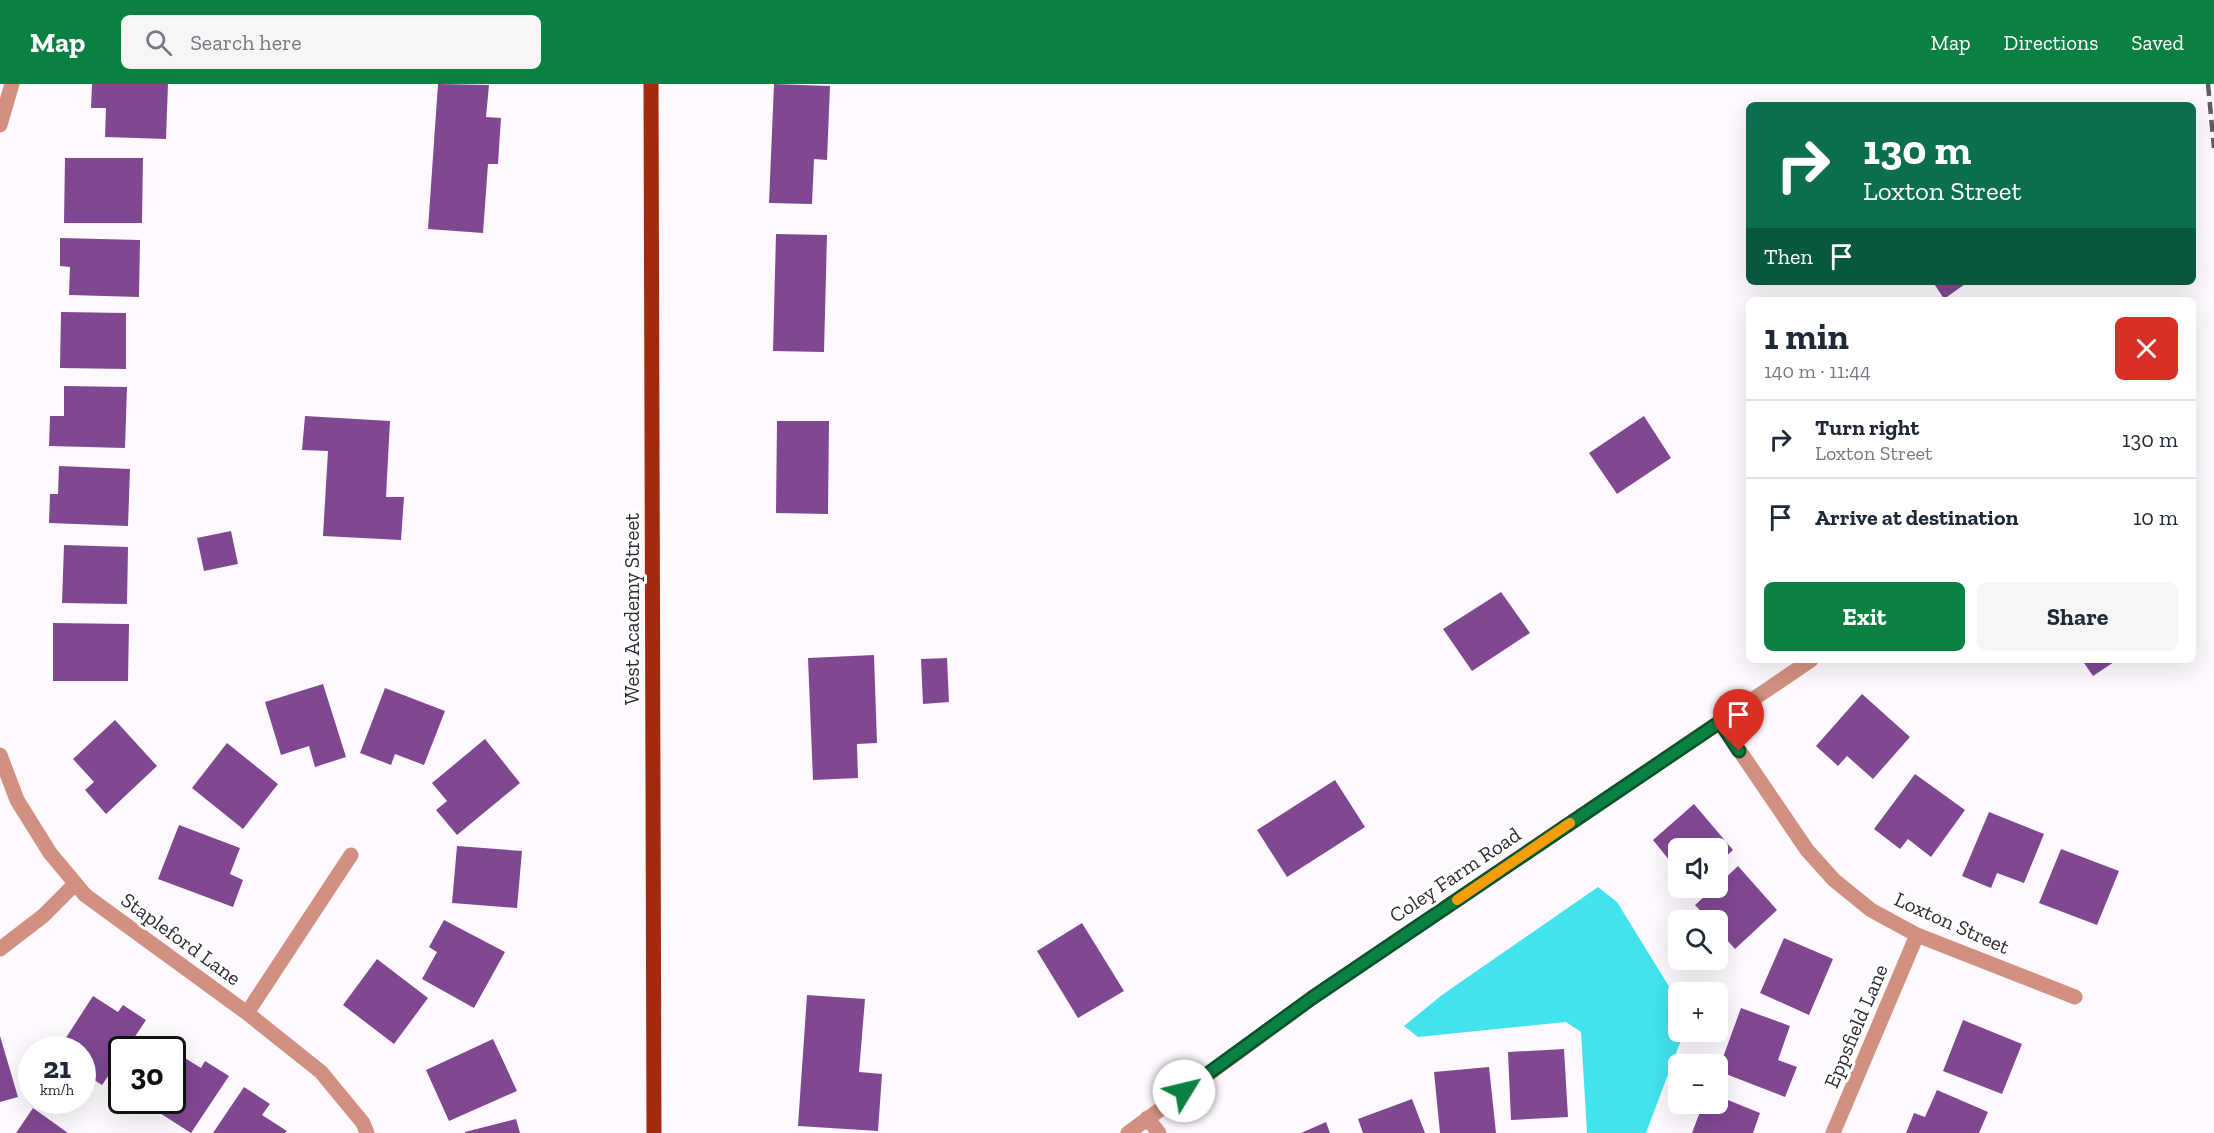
<!DOCTYPE html>
<meta charset="utf-8">
<style>
:root{--surface:#fff;--page:#f6f6f7;--text:#1f2937;--muted:#747a83;--line:#e0e1e3;--accent:#0b8043}
body{margin:0;font-family:"Zilla Slab",serif;background:var(--page);color:var(--text);height:100vh;display:flex;flex-direction:column;font-size:22px;white-space:nowrap}
*{box-sizing:border-box;margin:0}
p{font-size:20px;color:var(--muted)}
.icon{flex:none;width:33px;height:33px;fill:none;stroke:currentColor;stroke-width:2;stroke-linecap:round;stroke-linejoin:round}
.map{position:relative;flex:1;overflow:hidden}
.side{position:absolute;left:1746px;top:213px;width:450px;height:366px;display:flex;flex-direction:column;background:var(--surface);border-radius:9px;box-shadow:0 6px 24px #0002}
.side>*{flex:none}
.hud{position:absolute;left:1746px;top:18px;width:450px;height:183px;border-radius:9px;box-shadow:0 6px 24px #0002;background:#0b6e4f;color:#fff;overflow:hidden}
.fabs{position:absolute;left:1668px;top:754px;display:grid;gap:12px}
.fabs a{display:grid;place-items:center;width:60px;height:60px;border-radius:9px;background:var(--surface);box-shadow:0 6px 24px #0002;font-size:30px}
.speed{position:absolute;left:18px;top:952px;display:flex;gap:12px;font-size:30px;font-weight:700;text-align:center}
.speed>*{display:grid;place-content:center;width:78px;height:78px;border-radius:50%;background:var(--surface);box-shadow:0 6px 24px #0002;line-height:1}
.speed small{font-size:15px;font-weight:400}
.speed .limit{border:3px solid #111;border-radius:9px;background:#fff;color:#111}
.pin{position:absolute;display:grid;place-items:center;width:51px;height:51px;color:#fff;margin:-62px -26px;border-radius:50% 50% 50% 0;rotate:-45deg;box-shadow:0 0 6px #0007}
.pin .icon{rotate:45deg}
.me{position:absolute;width:66px;margin:-33px;rotate:54deg;stroke-linejoin:round;filter:drop-shadow(0 0 4px #0008)}
.turn{display:flex;align-items:center;gap:21px;height:126px;padding:0 18px;font-size:27px}
.turn .icon{width:78px;height:78px;stroke-width:2.5}
.turn b{display:block;font-size:42px;line-height:51px}
.then{display:flex;align-items:center;height:57px;padding:0 18px;background:#0003;gap:12px;font-size:22px}
.round{display:grid;place-items:center;flex:none;width:63px;height:63px;border-radius:9px;background:var(--page)}
.head{display:flex;align-items:center;justify-content:space-between;height:102px;padding:0 18px}
h1{font-size:36px;font-weight:800;line-height:45px}
.action{display:flex;gap:12px;margin-top:auto;padding:12px 18px}
.action a{flex:1;height:69px;border-radius:9px;background:var(--accent);color:#fff;font-size:24px;font-weight:800;line-height:69px;text-align:center}
.action a+a{background:var(--page);color:var(--text)}
ul{padding:0;list-style:none}
li{display:flex;align-items:center;gap:18px;height:78px;padding:0 18px;border-top:2px solid var(--line)}
li div{flex:1}
li b{display:block;font-size:22px}
li em{font-style:normal}
header{display:flex;align-items:center;gap:36px;box-sizing:border-box;height:84px;padding:0 30px;background:var(--accent);color:#fff}
header strong{font-size:28px}
nav{display:flex;gap:33px;margin-inline-start:auto;font-size:21px}
.search{width:420px;height:54px;background:var(--page);display:flex;align-items:center;gap:15px;box-sizing:border-box;padding:0 21px;border-radius:9px;color:var(--muted);font-size:22px}
.map>svg:first-child{display:block}
</style>
<header>
<strong>Map</strong>
<div class="search"><svg class="icon" aria-label="search" viewBox="0 0 24 24"><circle cx="10" cy="10" r="6"/><path d="M15 15l6 6"/></svg>Search here</div>
<nav><a>Map</a><a>Directions</a><a>Saved</a></nav>
</header>
<div class="map">
<svg width="2214" height="1049" viewBox="0 0 2214 1049">
<rect width="100%" height="100%" fill="#fdf9fe"/>
<path fill="#43e3ed" d="M1598,803L1617,818L1678,917V948H1684L1646,1049H1587L1581,948L1566,938L1418,953L1404,942L1442,911Z"/>
<path fill="#814892" d="M92,0H168L166,55L105,53L106,24H91Z
M438,0L489,1L486,33L501,34L498,80H488L483,149L428,145Z
M774,0L830,2L827,76L814,75L812,120L769,119Z
M65,74H143L142,139H64Z
M776,150L827,151L824,268L773,267Z
M60,154L140,156L139,213L69,211L70,183L60,182Z
M1933,198H1968L1944,215Z
M61,228L126,229V285L60,284Z
M64,302L127,303L125,364L49,362L50,332H64Z
M305,332L390,337L386,413H404L401,456L323,452L328,367L302,366Z
M1644,332L1671,374L1617,410L1589,369Z
M777,337H829L828,430L776,429Z
M59,382L130,385L128,442L49,439L50,410H58Z
M231,447L238,480L204,487L197,454Z
M64,461L128,463L127,520L62,519Z
M1501,508L1530,549L1472,587L1443,545Z
M53,539L129,540L128,597H53Z
M874,571L877,659L857,660L858,694L813,696L808,574Z
M947,574L949,618L923,620L921,575Z
M2082,576H2117L2093,592Z
M323,600L346,673L315,683L309,662L281,671L265,618Z
M385,604L445,627L424,681L395,670L391,681L360,669Z
M1862,610L1910,653L1873,695L1847,672L1838,682L1816,662Z
M115,636L157,682L106,730L85,706L94,698L73,675Z
M485,655L520,699L457,751L436,726L447,717L432,699Z
M227,659L278,700L243,745L192,704Z
M1915,690L1965,726L1931,773L1908,755L1900,765L1874,745Z
M1335,696L1365,743L1287,793L1257,746Z
M1694,720L1733,766L1718,780V765H1678V787L1653,756Z
M1989,728L2044,750L2024,799L1997,789L1991,804L1962,792Z
M179,741L240,764L230,790L243,796L233,823L158,795Z
M457,762L522,767L517,824L452,819Z
M2061,765L2119,787L2097,841L2039,819Z
M1738,782L1777,826L1735,865L1718,846V837H1710L1695,821L1714,804H1718V801Z
M444,836L505,868L474,924L422,895L437,868L429,863Z
M1082,839L1124,907L1078,934L1037,867Z
M1784,854L1833,875L1809,931L1760,909Z
M377,875L428,914L394,960L343,921Z
M807,911L865,915L859,988L882,990L878,1047L798,1042Z
M93,912L118,928L123,921L146,936L126,966H122V972L102,1001L82,988V966H58Z
M1741,924L1790,942L1778,976L1797,983L1785,1013L1718,987Z
M1963,936L2022,960L2002,1010L1943,987Z
M0,952L18,1013L0,1018Z
M493,955L517,1007L449,1037L426,986Z
M1564,965L1568,1033L1511,1036L1508,968Z
M172,966L201,984L205,977L229,992L191,1049L141,1017H172Z
M1489,983L1496,1049H1440L1434,988Z
M244,1003L270,1020L262,1031L287,1047L285,1049H213Z
M1937,1006L1988,1028L1979,1049H1906L1914,1029L1925,1033Z
M1718,1012L1760,1029L1753,1049H1692L1703,1020H1718Z
M1412,1015L1425,1049H1363L1358,1035Z
M33,1024L68,1049H16Z
M516,1035L520,1049H465V1048Z
M1326,1038L1330,1049H1301Z"/>
<g fill="none" stroke-linecap="round" stroke-linejoin="round">
<path stroke="#d29080" stroke-width="15" d="M0,41L12,0
M1720,638L1807,766L1834,796L1871,826L1917,851L2075,913
M0,671L17,716L50,769L85,811L247,929L321,988L363,1039L367,1049
M0,865L43,832L75,800
M247,929L351,771
M1147,1034L1159,1049
M1128,1049L1312,914L1811,576
M1833,1049L1917,851"/>
<path stroke="#a22b0f" stroke-width="15" d="M651,0L654,1049"/>
<path stroke="#635c65" stroke-width="4.5" stroke-dasharray="12 6" stroke-linecap="butt" d="M2208,0L2214,64"/>
</g>
<g fill="none" stroke-linecap="round" stroke-linejoin="round">
<g stroke="#07532c" stroke-width="15">
<path id="route" d="M1184,1007L1312,914L1720,638L1739,667"/>
</g>
<use href="#route" stroke="#0b8043" stroke-width="10"/>
<path stroke="#f59e0b" stroke-width="10" d="M1457,816L1570,739"/>
</g>
<g text-anchor="middle" stroke-width="6" stroke-linejoin="round" paint-order="stroke">
<g font-size="21" fill="#322b35" stroke="#fff">
<text transform="translate(632 525) rotate(-90)" y="7">West Academy Street</text>
<text transform="translate(1455 791) rotate(-34)" y="7">Coley Farm Road</text>
<text transform="translate(1952 839) rotate(24)" y="7">Loxton Street</text>
<text transform="translate(181 855) rotate(36)" y="7">Stapleford Lane</text>
<text transform="translate(1856 942) rotate(-67)" y="7">Eppsfield Lane</text>
</g>
</g>
</svg>
<div class="fabs">
<a><svg class="icon" aria-label="sound" viewBox="0 0 24 24"><path d="M4 9h4l5-4v14l-5-4H4zM17 9q2 3 0 6"/></svg></a>
<a><svg class="icon" aria-label="search" viewBox="0 0 24 24"><circle cx="10" cy="10" r="6"/><path d="M15 15l6 6"/></svg></a>
<a>+</a>
<a>−</a>
</div>
<div class="speed"><div>21<small>km/h</small></div><div class="limit">30</div></div>
<div class="pin" style="left:1739px;top:667px;background:#d93025"><svg class="icon" aria-label="arrive" viewBox="0 0 24 24"><path d="M6 21V4h12l-3 4 3 4H6"/></svg></div>
<svg class="me" style="left:1184px;top:1007px" viewBox="-20 -20 40 40"><circle r="19" fill="#fff"/><path d="M0-13L10 11 0 6-10 11z" fill="#0b8043"/></svg>
<div class="hud">
<div class="turn"><svg class="icon" aria-label="right" viewBox="0 0 24 24"><path d="M7 20v-9h11M14 6l5 5-5 5"/></svg><div><b>130 m</b>Loxton Street</div></div>
<div class="then">Then<svg class="icon" aria-label="arrive" viewBox="0 0 24 24"><path d="M6 21V4h12l-3 4 3 4H6"/></svg></div>
</div>
<section class="side">
<div class="head"><div><h1>1 min</h1><p>140 m · 11:44</p></div><a class="round" style="background:#d93025;color:#fff"><svg class="icon" aria-label="close" viewBox="0 0 24 24"><path d="M6 6l12 12M18 6L6 18"/></svg></a></div>
<ul>
<li><svg class="icon" aria-label="right" viewBox="0 0 24 24"><path d="M7 20v-9h11M14 6l5 5-5 5"/></svg><div><b>Turn right</b><p>Loxton Street</p></div><em>130 m</em></li>
<li><svg class="icon" aria-label="arrive" viewBox="0 0 24 24"><path d="M6 21V4h12l-3 4 3 4H6"/></svg><div><b>Arrive at destination</b></div><em>10 m</em></li>
</ul>
<div class="action"><a>Exit</a><a>Share</a></div>
</section>
</div>
